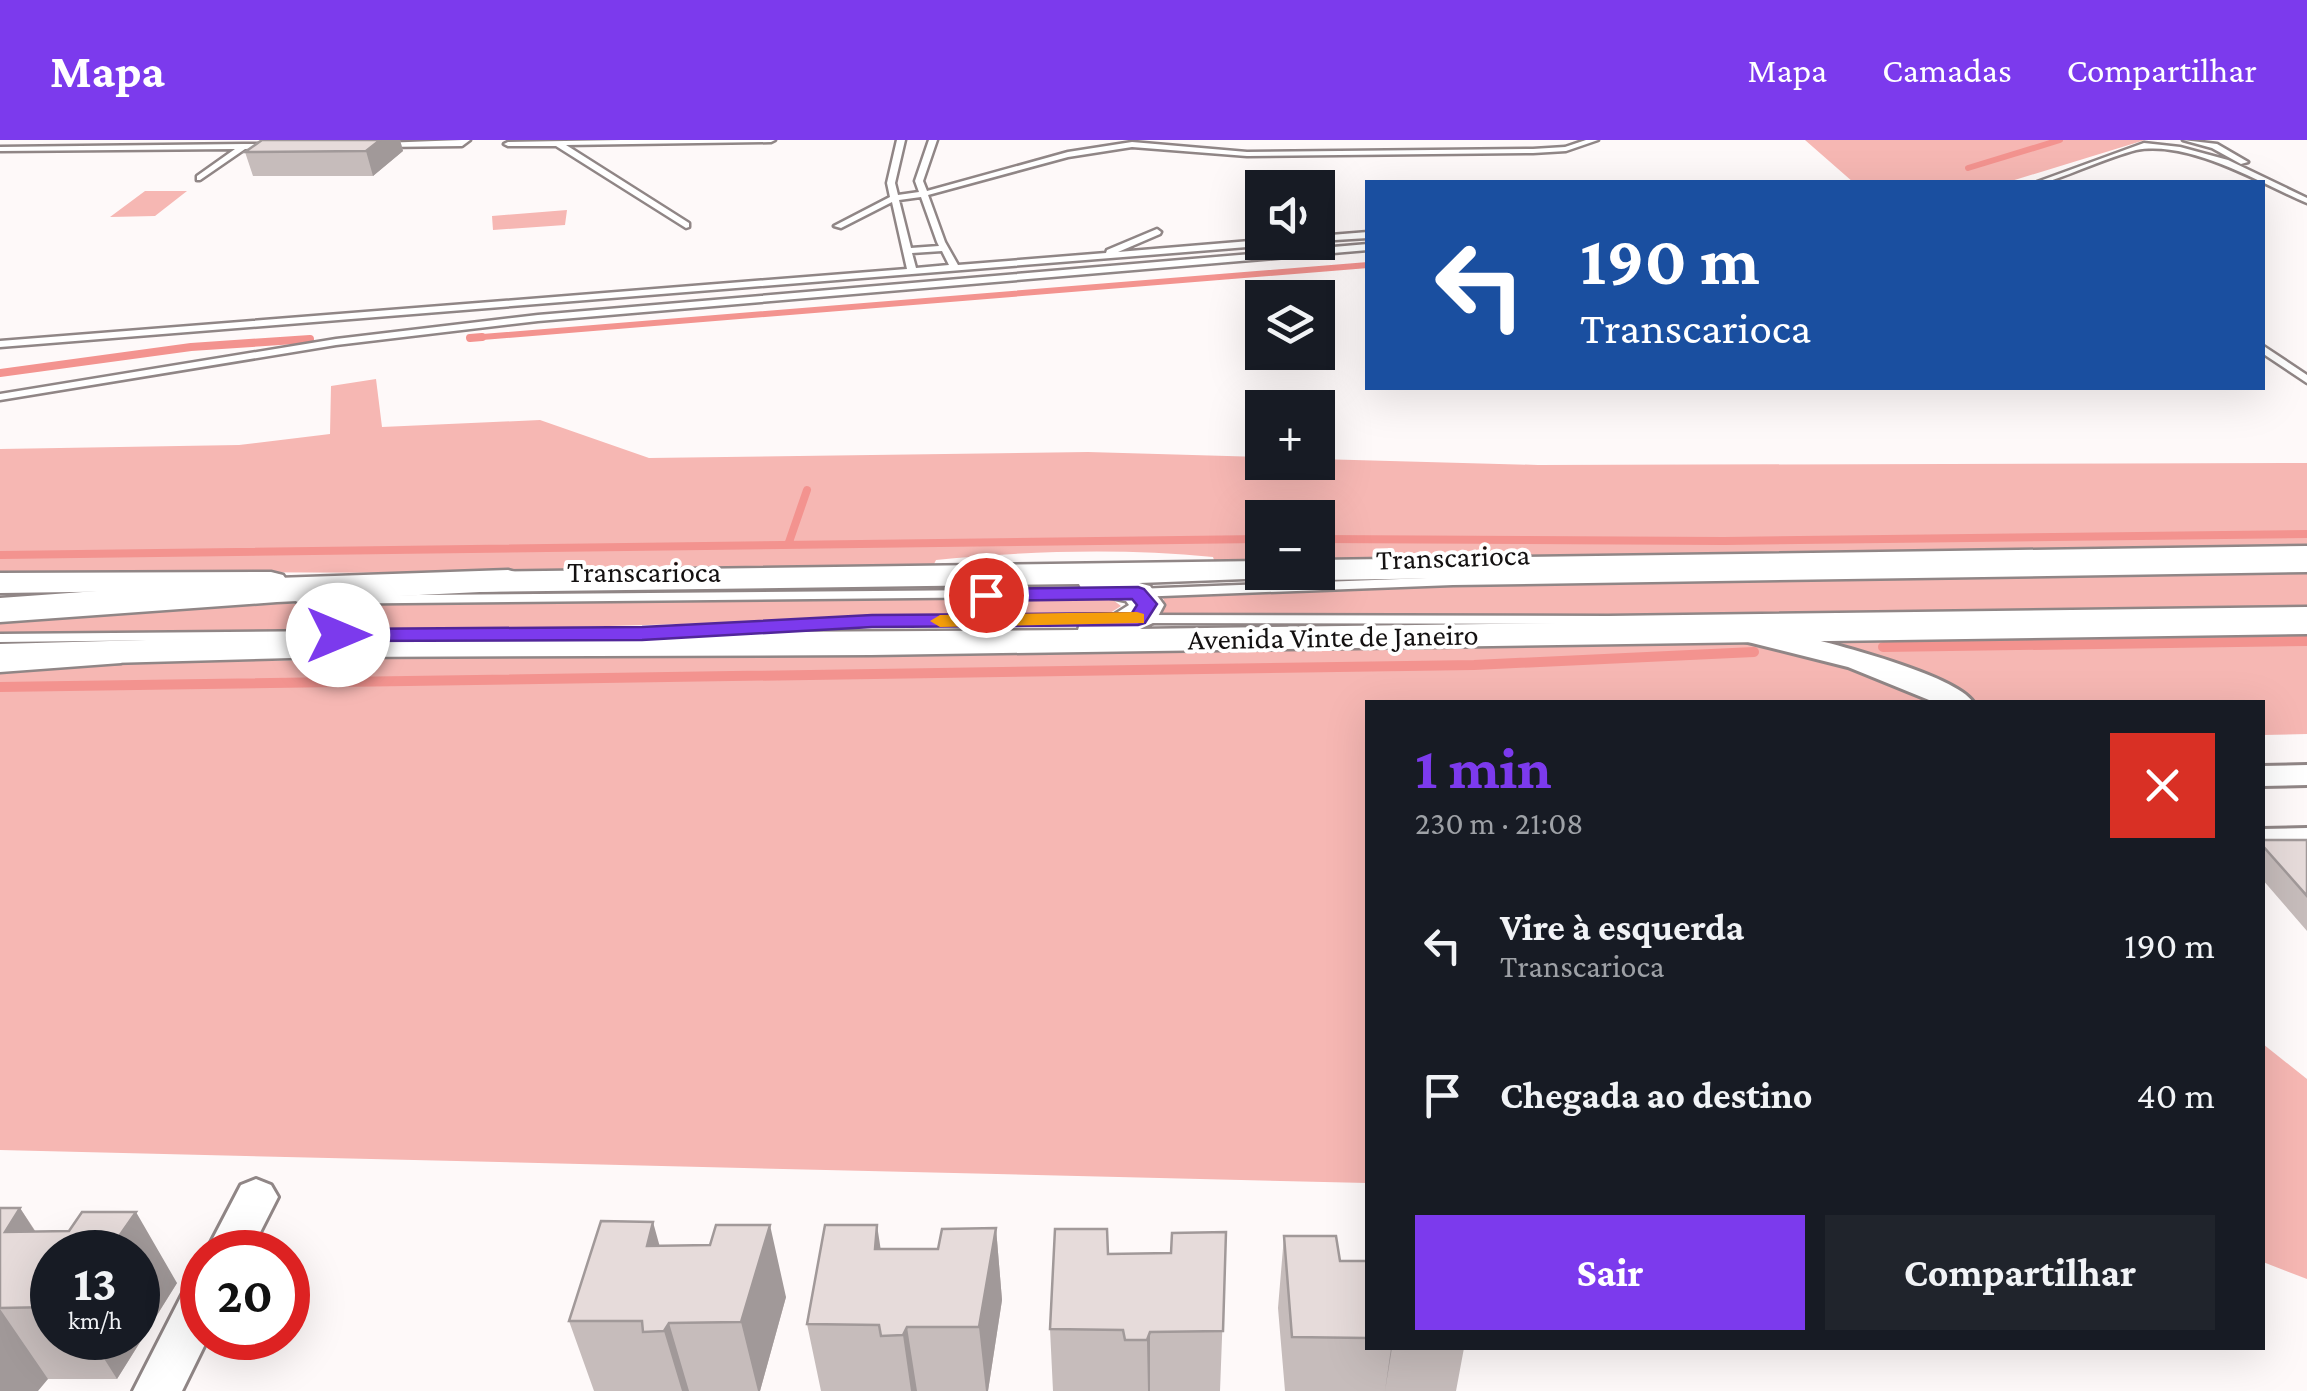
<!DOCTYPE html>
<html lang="pt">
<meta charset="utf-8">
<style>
:root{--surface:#171b24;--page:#20242c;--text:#f1f3f6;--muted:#9ea1a6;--accent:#7c3aed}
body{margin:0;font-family:"Crimson Pro",serif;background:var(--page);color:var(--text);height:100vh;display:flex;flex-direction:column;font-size:38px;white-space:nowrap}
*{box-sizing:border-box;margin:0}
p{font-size:32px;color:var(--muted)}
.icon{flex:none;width:55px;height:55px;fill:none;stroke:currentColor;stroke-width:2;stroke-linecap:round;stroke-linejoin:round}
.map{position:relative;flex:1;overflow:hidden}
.details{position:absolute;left:1365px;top:560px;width:900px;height:650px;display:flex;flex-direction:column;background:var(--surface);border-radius:0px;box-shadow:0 10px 40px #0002}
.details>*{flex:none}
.guide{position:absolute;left:1365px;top:40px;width:900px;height:210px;border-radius:0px;box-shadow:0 10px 40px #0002;background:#1a4fa0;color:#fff;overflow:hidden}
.fabs{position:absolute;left:1245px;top:30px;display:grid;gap:20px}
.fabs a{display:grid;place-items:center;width:90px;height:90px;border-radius:0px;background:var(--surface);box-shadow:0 10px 40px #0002;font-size:50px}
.speed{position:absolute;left:30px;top:1090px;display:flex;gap:20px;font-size:50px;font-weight:700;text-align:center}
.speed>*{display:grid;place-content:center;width:130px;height:130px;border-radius:50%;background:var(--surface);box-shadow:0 10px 40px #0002;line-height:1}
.speed small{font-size:25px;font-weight:400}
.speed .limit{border:15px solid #d22;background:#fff;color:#111}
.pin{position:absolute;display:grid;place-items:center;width:85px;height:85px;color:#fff;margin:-42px;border:5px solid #fff;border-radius:50%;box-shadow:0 2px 10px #0007}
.me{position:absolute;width:110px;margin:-55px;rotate:90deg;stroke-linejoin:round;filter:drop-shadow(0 0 8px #0008)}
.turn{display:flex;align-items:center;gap:35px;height:210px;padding:0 50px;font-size:45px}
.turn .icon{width:130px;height:130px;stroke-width:2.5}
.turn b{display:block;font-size:70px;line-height:85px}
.round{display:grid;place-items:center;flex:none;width:105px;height:105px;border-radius:0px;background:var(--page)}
.summary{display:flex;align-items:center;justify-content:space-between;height:170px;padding:0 50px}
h1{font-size:60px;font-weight:700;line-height:75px;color:var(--accent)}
.cta{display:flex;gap:20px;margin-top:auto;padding:20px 50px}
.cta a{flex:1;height:115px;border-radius:0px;background:var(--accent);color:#fff;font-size:40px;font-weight:700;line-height:115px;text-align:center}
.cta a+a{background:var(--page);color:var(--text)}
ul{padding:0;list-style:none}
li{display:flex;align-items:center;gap:30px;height:150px;padding:0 50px}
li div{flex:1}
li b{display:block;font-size:38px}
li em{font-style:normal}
header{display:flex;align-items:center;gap:60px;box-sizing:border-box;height:140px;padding:0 50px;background:var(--accent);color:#fff}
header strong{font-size:48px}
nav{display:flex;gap:55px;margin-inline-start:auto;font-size:35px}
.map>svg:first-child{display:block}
</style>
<header>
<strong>Mapa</strong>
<nav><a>Mapa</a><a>Camadas</a><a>Compartilhar</a></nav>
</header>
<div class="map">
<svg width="2307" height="1251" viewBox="0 0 2307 1251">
<rect width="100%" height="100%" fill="#fef9f9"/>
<path fill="#f6b7b3" d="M1805,0H2145L2008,42H1853Z
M145,51H187L155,76L110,77Z
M567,70L565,85L493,90L492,76Z
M376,239L382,287L540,280L649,318L1088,312L1262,317V322H1318V319L1538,325L2307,323V405L1318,419V378H1262V419L1214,420L1213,417C1120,408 1029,411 936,420L934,424L439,433L0,431V309L239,305L330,294L331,246Z
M2307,432V466L1603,475H1162L1164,460L1161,456L1591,442Z
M1109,457L1121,466L1107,475C738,478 369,500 0,492V473L122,465Z
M2307,489V594L2263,595L2262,562H1368L1367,1043L0,1010V525Z
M2263,904L2307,939V1139L2263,1122Z"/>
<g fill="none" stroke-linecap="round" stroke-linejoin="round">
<path stroke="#f3938f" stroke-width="6" d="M1968,28L2060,0
M470,198L1368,125
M302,200L310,199"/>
<path stroke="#f3938f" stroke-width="8" d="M470,198L482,197
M0,233L191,207L310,199
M1318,399L1724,401L2307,394
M788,405L807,350
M0,415L1262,399"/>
<path stroke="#f3938f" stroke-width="10" d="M1883,507L2307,501
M0,547L1474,525L1754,512"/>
<g stroke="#908686" stroke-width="5">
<path id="service" d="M462,0H470L462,6L382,7L378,5L382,3Z
M622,0H775L771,2L566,5L689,83V87L686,88L556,6H508L504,4L508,2Z
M897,0H905L895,43L898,55L919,52L915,41L929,0H937L923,41L927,51L1068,12L1132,2L1247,12L1533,9L1565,7L1586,0H1598L1566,11L1533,13L1247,16L1132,7L1068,17L928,55L945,102L958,125L1106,113L1107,110L1157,89L1161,92L1160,94L1118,112L1262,100V102H1277L1273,105L0,207V201L907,129L892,62L841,88L834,86L890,57L887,43ZM921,57L937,102L939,106L911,108L899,60ZM942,111L949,125L916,128L912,113Z
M2183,0L2217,4L2248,22L2241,24L2212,8Z
M2144,3L2180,7L2228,20L2307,58V63C2260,43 2190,0 2136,10C2106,18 2077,32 2047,42H2037Z
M244,4H274L278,6L274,8L245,9L200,40H197V36L235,9L0,11V7Z
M1368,92V98L1318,101V96Z
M1368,104V110L538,181L336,205L0,260V254L336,199L538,175Z
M2262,205L2307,235V243L2262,213Z
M2307,424V432L1453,445L1136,457L1130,453L1136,449L1453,437Z
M1108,449L1113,450L1114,453L1113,456L301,464L294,460L301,456Z
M2307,467V475L1608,484L1139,483L1132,479L1139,475L1608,476Z
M1111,475L1116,476L1118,479L1116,482L873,485L644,498L637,494L644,490L873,477Z
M336,491L343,495L341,498L0,502V494Z"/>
</g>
<g stroke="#908686" stroke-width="6">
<path id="minor" d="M1754,486C1795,493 1952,531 1973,562H1934L1848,527L1744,501L1739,495L1744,489Z
M2307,625V645L2262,646V626Z
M2307,688V710L2262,711V689Z
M256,1039L271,1045L278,1057L250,1112H206L241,1045Z
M202,1141V1198H208L182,1251H133L186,1147Z"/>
</g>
<g stroke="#908686" stroke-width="5">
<path id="tertiary" d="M2307,406V426L1318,440L1303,432H1318V420Z
M1262,421V432H1278L1274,438L1139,443L1150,446L1164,465L1155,482L1140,489L2307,472V494L871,515L327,517L0,526V504L327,495L1078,490L1081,480L1110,477L1129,465L1126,461L1083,452L1079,444L474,452L462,449L457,442L462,435L474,432Z
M271,432L283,435L288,442L283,449L0,453V433Z"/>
</g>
<g stroke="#908686" stroke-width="5">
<path id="secondary" d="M508,430L522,434L527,442L522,450L277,462L0,482V458L277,438Z
M107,502L121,505L128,514L121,523L0,532V508Z"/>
</g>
<use href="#service" fill="#fff" fill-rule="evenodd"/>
<use href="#minor" fill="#fff" fill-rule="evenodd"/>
<use href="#tertiary" fill="#fff" fill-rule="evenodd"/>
<use href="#secondary" fill="#fff" fill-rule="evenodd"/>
</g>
<path fill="#c6bcbb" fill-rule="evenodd" d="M262,0H400L403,11L373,36H253L245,12Z
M2262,700H2307V791L2262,739Z
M0,1068H20L36,1092L177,1143L117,1239H48L0,1251ZM52,1112L138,1198H52Z
M996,1088L1002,1160L988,1251H821L807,1184L881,1109H938Z
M1226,1092L1220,1251H1053L1050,1189L1108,1114L1171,1113Z
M1284,1096L1340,1121H1368V1208H1464L1456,1251H1285L1278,1168Z
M660,1106L786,1157L760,1251H594L569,1181Z"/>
<path fill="#a19999" d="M380,0H400L403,11L373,36L366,11Z
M20,1068L52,1118L5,1092Z
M136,1072L177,1143L117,1239L91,1198H138V1112H108Z
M653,1082L673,1154L647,1106Z
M770,1085L786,1157L760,1251H758L741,1182Z
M877,1085L888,1157L875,1109Z
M996,1088L1002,1160L988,1251H986L979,1187Z
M0,1169L48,1239L38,1251H0Z
M669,1183L689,1251H682L664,1191Z
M907,1187L917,1251H911L903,1195Z
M1150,1192V1251H1148L1147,1200Z
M1391,1208H1392L1385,1251Z"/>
<path fill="#e6dbda" stroke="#a19999" stroke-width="2.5" d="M262,0H380L366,11L245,12Z
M2262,700H2307V756L2262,705Z
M0,1068H20L5,1092L69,1091L82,1072H136L108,1112H52V1167L0,1168Z
M601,1081L653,1082L647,1106L710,1105L716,1085H770L741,1182L669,1183L664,1191L643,1192L642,1181H569Z
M825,1085H877L875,1109H938L942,1089L996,1088L979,1187H907L903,1195L881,1196L879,1185L807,1184Z
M1055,1089H1107L1108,1114L1171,1113L1172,1093L1226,1092L1223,1191L1150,1192L1147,1200H1125L1123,1190L1050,1189Z
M1284,1096H1336L1340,1121H1368V1203L1366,1198L1292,1197Z"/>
<path fill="#7c3aed" stroke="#51269a" stroke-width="2.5" d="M1138,447L1144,449L1157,464L1145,483L1138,485L872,487L642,500L338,501L328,495L338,489L642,487L872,475L1132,473L1137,465L1132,459L986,461L976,455L986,449Z"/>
<path fill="#f59e0b" d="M1137,472L1144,474V483L940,487L930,481L940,475Z"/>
<g text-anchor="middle" stroke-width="8" stroke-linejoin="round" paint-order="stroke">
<g font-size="30" fill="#141111" stroke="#fff">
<text transform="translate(1453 417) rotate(-2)" y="10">Transcarioca</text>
<text x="644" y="442">Transcarioca</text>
<text transform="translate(1333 497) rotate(-1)" y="10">Avenida Vinte de Janeiro</text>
</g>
</g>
</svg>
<div class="fabs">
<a><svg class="icon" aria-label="sound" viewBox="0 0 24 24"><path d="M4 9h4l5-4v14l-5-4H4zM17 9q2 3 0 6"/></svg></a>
<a><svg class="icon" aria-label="layers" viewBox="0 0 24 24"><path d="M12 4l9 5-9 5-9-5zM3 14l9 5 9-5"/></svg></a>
<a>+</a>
<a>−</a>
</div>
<div class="speed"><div>13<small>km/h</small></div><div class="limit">20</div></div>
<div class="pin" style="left:986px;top:455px;background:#d93025"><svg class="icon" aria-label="arrive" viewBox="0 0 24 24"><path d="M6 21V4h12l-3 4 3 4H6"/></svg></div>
<svg class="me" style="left:338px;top:495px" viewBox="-20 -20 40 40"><circle r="19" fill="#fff"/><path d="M0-13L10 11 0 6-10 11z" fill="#7c3aed"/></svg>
<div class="guide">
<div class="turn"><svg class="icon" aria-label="left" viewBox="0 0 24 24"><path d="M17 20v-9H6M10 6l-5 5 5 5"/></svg><div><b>190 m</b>Transcarioca</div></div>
</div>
<section class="details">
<div class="summary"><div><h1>1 min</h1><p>230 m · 21:08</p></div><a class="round" style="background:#d93025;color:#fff"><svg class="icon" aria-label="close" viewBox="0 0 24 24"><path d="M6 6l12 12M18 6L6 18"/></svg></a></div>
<ul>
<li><svg class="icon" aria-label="left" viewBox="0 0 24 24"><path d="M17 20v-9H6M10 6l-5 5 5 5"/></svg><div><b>Vire à esquerda</b><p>Transcarioca</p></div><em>190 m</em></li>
<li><svg class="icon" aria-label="arrive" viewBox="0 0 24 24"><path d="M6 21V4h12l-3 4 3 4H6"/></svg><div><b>Chegada ao destino</b></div><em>40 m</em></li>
</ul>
<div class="cta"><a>Sair</a><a>Compartilhar</a></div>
</section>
</div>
